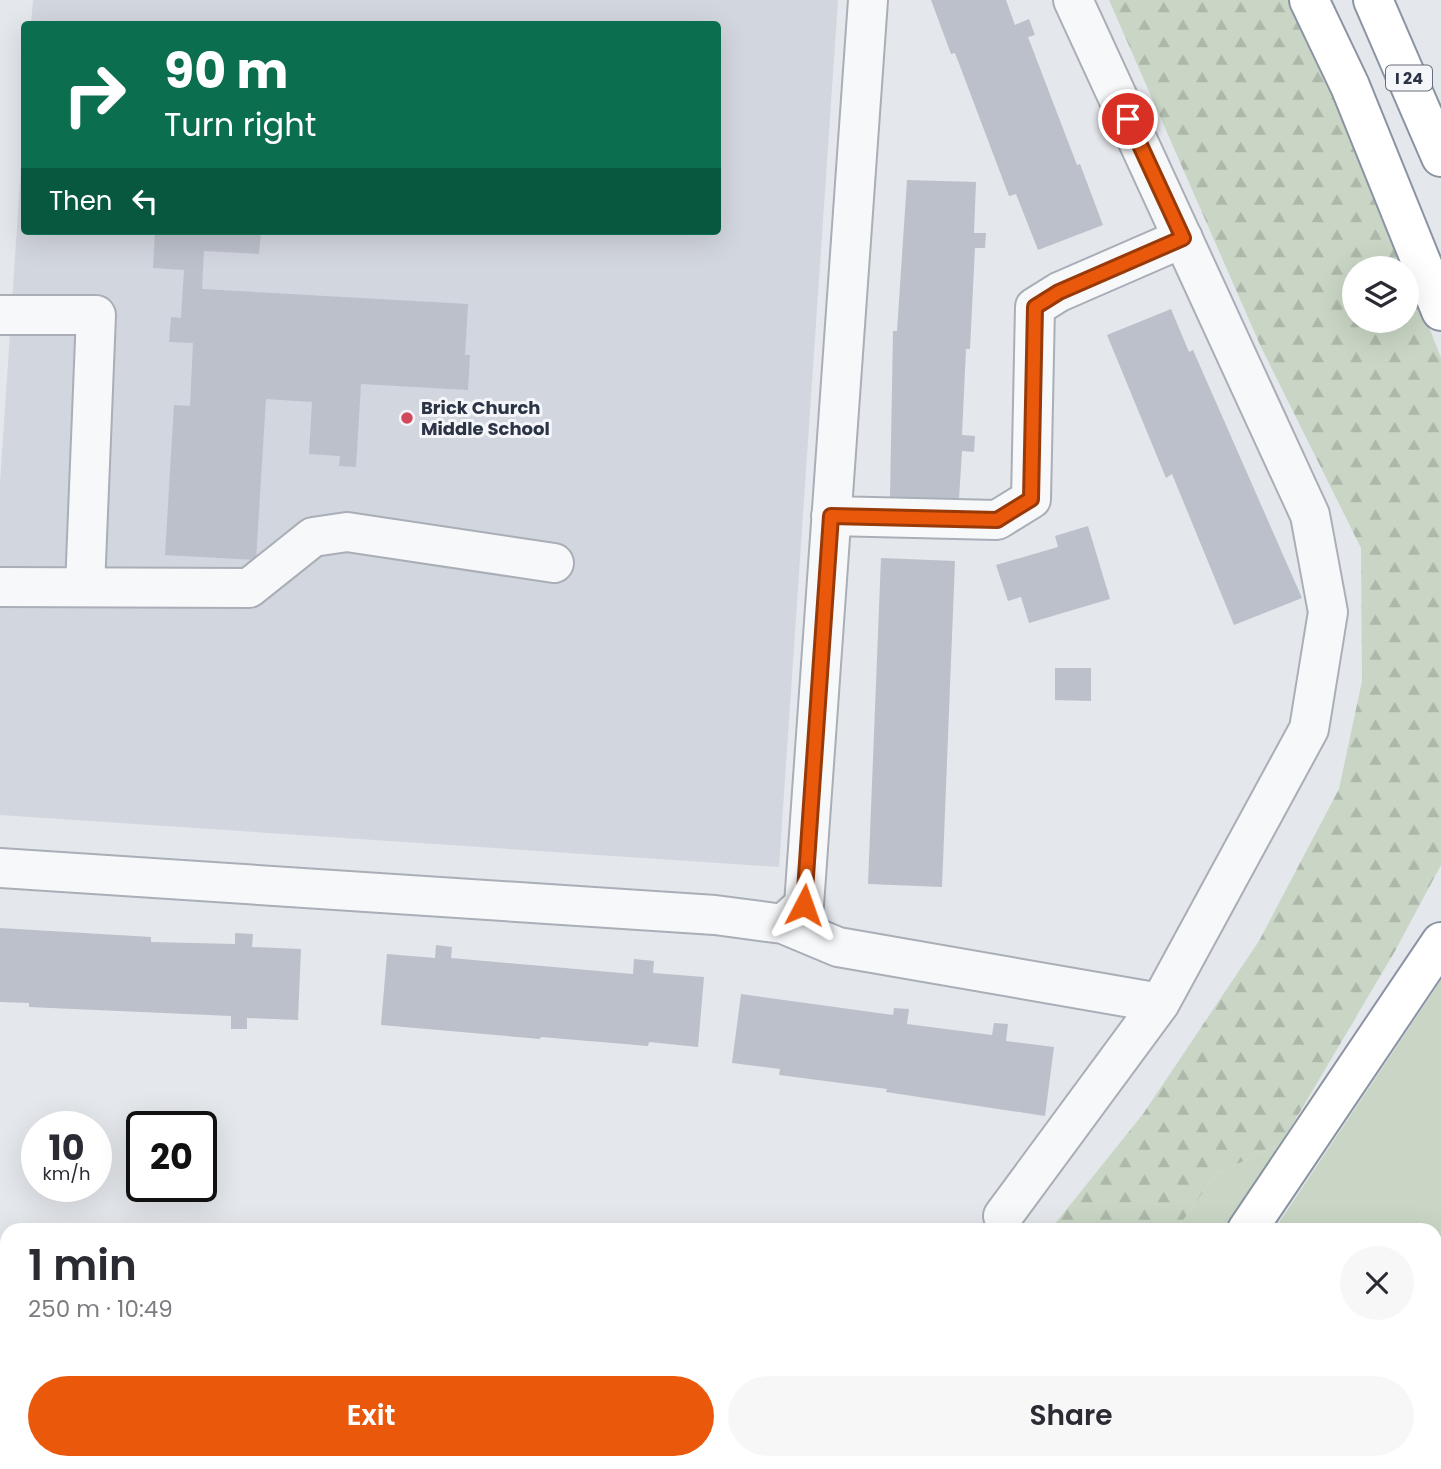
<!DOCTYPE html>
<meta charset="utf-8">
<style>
:root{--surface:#fff;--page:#f7f7f7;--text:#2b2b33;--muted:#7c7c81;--accent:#ea580c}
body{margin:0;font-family:Poppins,sans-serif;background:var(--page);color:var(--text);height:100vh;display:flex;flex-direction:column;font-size:26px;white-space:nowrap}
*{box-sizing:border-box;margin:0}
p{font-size:23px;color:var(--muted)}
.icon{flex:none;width:38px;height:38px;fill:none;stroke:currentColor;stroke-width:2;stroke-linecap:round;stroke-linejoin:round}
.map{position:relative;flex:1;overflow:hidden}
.sheet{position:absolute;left:0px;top:1223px;width:1442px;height:247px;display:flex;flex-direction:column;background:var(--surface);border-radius:21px 21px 0 0;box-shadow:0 7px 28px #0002}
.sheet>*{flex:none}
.banner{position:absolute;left:21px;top:21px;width:700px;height:214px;border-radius:7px;box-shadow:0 7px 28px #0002;background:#0b6e4f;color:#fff;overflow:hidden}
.tools{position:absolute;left:1342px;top:256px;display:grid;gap:14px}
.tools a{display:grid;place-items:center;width:77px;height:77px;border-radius:50%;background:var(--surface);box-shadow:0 7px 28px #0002;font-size:35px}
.speed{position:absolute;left:21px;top:1111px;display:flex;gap:14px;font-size:35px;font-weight:700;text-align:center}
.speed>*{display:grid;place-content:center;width:91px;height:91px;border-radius:50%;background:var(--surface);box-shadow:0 7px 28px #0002;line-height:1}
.speed small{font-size:18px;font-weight:400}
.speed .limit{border:4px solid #111;border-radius:10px;background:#fff;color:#111}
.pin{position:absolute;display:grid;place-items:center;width:60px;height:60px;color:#fff;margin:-30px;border:4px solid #fff;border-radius:50%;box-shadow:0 2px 7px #0007}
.me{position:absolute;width:77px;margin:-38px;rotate:4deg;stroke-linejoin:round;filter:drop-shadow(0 0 5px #0008)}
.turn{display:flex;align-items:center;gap:24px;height:147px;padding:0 28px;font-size:32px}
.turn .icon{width:91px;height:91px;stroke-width:2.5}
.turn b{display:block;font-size:49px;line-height:60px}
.then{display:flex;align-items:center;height:66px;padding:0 28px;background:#0003;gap:14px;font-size:26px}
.round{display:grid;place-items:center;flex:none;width:74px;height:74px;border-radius:37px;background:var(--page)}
.head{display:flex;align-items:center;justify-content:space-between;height:119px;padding:0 28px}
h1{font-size:42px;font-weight:600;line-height:52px}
.cta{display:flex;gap:14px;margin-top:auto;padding:14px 28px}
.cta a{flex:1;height:80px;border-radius:42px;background:var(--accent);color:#fff;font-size:28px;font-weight:600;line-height:80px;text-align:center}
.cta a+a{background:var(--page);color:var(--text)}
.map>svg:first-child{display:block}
</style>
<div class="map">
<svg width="1441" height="1469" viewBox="0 0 1441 1469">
<defs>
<pattern id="forest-firs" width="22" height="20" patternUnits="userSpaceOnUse" patternTransform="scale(1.75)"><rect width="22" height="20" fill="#c9d6c5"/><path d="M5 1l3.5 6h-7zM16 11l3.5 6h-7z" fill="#adb8ab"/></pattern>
</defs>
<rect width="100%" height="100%" fill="#e4e7ec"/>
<path fill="#d2d6de" d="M33,0H838L779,867L0,815V484L24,121V231H718V24H31Z"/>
<path fill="#c9d6c5" d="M1441,980V1280L1435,1281V1230H1274Z
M1281,1144L1223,1230H1176L1217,1173Z
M1435,1323L1441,1324V1469H1203L1206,1463H1435Z
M951,1463H1069L1065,1469H948Z"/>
<path fill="url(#forest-firs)" d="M1109,0H1295L1406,268H1354V320H1407V270L1441,358V865L1395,951L1281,1144L1217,1173L1176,1230H1050L1143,1114L1259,941L1339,789L1362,681L1361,548L1261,347Z"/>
<path fill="#bbc0ca" d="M931,0H1006L1015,25L1029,19L1035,35L1028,37L1077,165L1080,164L1103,225L1038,250L1016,194L1009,196L955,53L951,54Z
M907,180L976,182L974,233H986L985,248H975L970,349H966L962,435L975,436L974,452L962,451L959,499L890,497L893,331H897Z
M155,231H261L259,254L204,251L202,289L468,304L465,355H470L468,390L361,384L356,467L339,466L340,456L309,454L312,402L266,399L256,560L165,555L174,405L190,406L193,343L169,342L171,317L181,318L184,270L153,268Z
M1171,309L1189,352L1193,350L1302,598L1234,625L1172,474L1166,478L1107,335Z
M1088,526L1110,599L1029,623L1021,597L1008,601L996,565L1058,547L1055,536Z
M881,558L955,561L942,887L868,884Z
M1055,668H1091V701L1055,700Z
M0,928L151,937V942L235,944V933L253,934L252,947L301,949L298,1020L247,1018V1029H231V1016L29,1007V1003L0,1002Z
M436,945L452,947L451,958L633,974L634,959L654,961L653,973L704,977L698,1047L649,1042L648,1046L541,1037L540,1039L381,1025L387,954L435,958Z
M741,994L893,1015L894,1008L909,1009L907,1024L992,1035L994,1023L1008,1024L1006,1041L1054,1047L1045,1116L886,1092L887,1089L779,1075L780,1069L732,1063Z"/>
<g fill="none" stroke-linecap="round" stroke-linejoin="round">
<g stroke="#a9aeb7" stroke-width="42">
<path id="minor" d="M0,315H96L85,587
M831,516L997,520L1031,499L1035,307L1059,292L1183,238
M0,587L249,588L313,537L347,532L554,563
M0,868L715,915L783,924L804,905L868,0
M783,924L838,947L1160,1003
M1003,1216L1160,1003L1309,729L1328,612L1310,515L1073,0
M0,1329L7,1330
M615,1463L616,1469
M355,1469L356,1463"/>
</g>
<g stroke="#8b94a3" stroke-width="42">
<path id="highway" d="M1309,0L1350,86L1441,311
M1373,0L1441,157
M1247,1230L1441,942
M1435,1301H1441
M1083,1469L1087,1463
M1176,1469L1178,1463"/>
</g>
<use href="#minor" stroke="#f7f8fa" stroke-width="38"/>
<use href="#highway" stroke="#fff" stroke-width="38"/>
</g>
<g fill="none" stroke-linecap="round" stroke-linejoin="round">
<g stroke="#983908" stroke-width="18">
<path id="route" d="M804,905L831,516L997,520L1031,499L1035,307L1059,292L1183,238L1128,119"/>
</g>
<use href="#route" stroke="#ea580c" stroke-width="12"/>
</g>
<circle fill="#d1495b" stroke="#f4f6f9" stroke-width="2.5" cx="407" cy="418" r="7"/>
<g text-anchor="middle" stroke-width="6" stroke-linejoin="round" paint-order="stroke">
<rect fill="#f4f6f9" stroke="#676e7b" stroke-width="2" x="1386" y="65.5" width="46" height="25" rx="5"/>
<g font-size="16" font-weight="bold" fill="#2b3445">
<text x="1409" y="84">I 24</text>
</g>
<g font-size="18" font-weight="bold" fill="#2b3445" stroke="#f4f6f9" text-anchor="start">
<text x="421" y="414">Brick Church<tspan x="421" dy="21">Middle School</tspan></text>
</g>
</g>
</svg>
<div class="tools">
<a><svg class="icon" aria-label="layers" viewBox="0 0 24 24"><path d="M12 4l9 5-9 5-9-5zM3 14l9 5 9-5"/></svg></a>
</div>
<div class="speed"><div>10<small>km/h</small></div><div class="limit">20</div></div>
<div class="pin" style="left:1128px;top:119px;background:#d93025"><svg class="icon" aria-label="arrive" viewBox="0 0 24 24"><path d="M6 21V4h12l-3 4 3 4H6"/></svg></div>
<svg class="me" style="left:804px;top:905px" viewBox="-20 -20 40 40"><path d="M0-17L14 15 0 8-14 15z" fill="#ea580c" stroke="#fff" stroke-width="4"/></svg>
<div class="banner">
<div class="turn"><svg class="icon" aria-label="right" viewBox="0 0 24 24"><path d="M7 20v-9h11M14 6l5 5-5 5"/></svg><div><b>90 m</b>Turn right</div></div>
<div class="then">Then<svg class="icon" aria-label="left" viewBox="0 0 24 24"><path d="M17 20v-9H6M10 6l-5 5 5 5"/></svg></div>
</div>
<section class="sheet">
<div class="head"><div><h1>1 min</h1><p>250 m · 10:49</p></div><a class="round"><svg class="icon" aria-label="close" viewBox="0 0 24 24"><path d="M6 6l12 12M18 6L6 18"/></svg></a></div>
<div class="cta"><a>Exit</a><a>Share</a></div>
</section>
</div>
